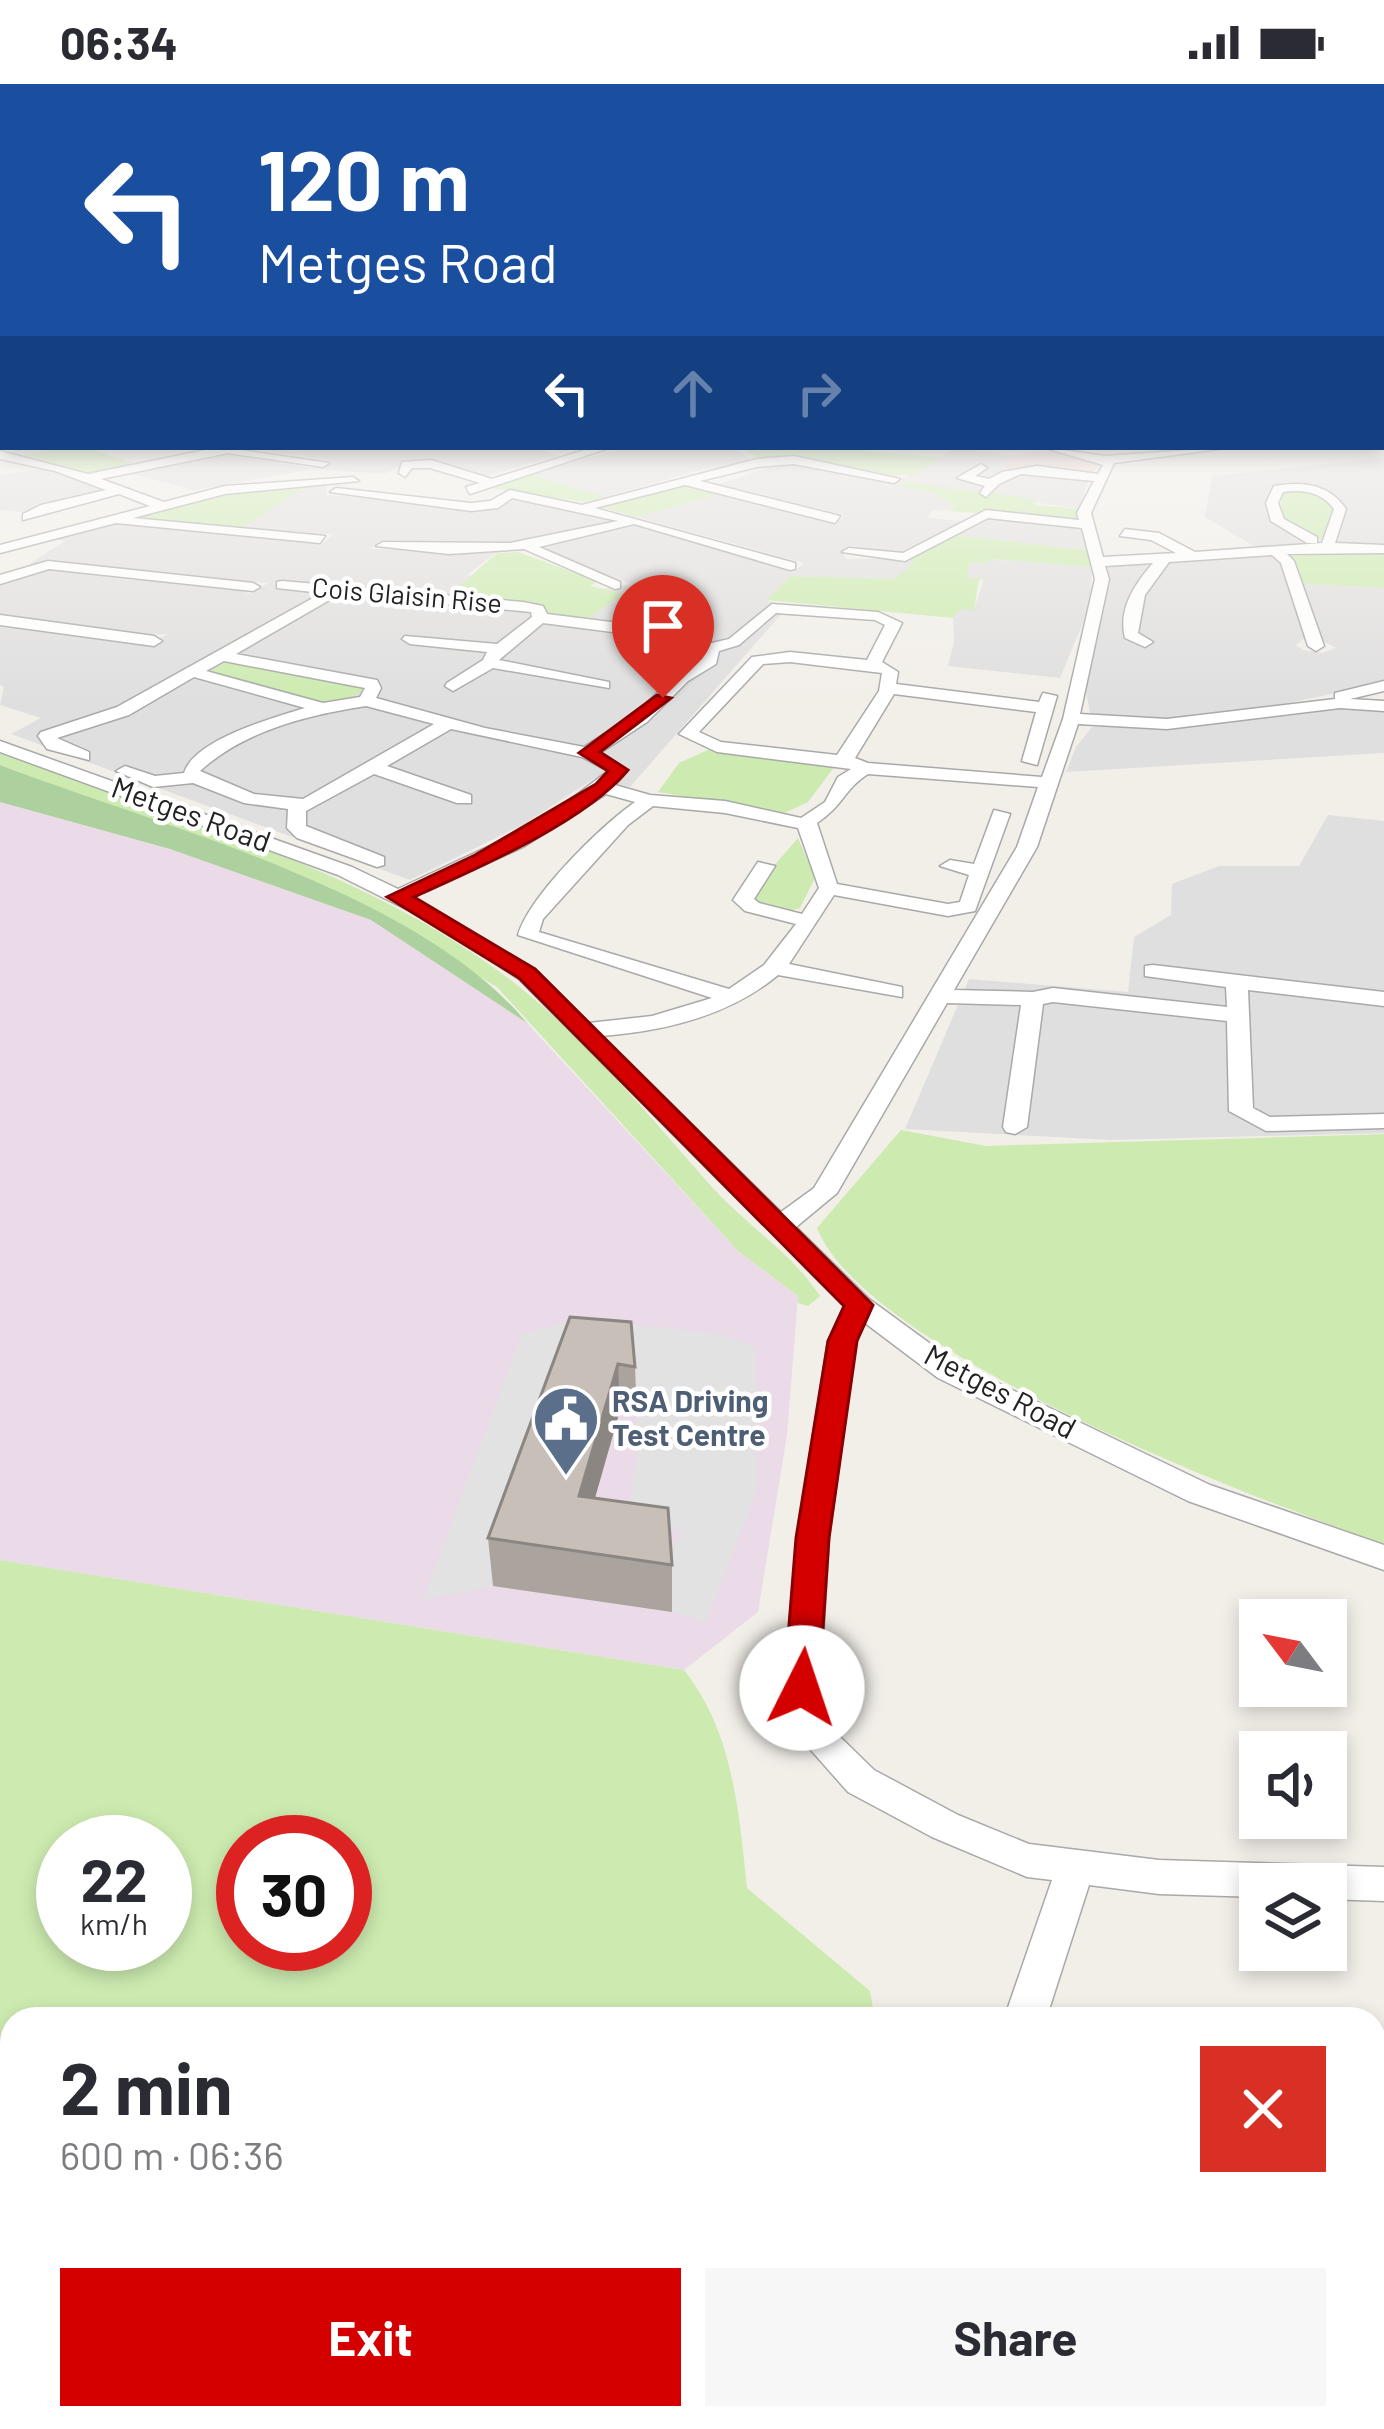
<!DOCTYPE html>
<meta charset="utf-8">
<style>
:root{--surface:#fff;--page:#f7f7f7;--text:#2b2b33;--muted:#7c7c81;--accent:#d40000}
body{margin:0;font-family:Barlow,sans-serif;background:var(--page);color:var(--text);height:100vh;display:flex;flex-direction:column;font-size:45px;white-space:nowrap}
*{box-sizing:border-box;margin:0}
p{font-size:39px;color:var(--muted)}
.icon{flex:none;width:66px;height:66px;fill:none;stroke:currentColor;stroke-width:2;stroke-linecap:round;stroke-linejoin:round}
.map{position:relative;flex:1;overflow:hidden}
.details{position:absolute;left:0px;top:1923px;width:1386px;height:423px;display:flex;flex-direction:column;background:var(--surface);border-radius:36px 36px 0 0;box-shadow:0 6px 18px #0003}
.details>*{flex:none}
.hud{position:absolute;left:0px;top:0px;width:1386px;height:366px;box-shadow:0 6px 18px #0003;background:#1a4fa0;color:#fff;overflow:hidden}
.needle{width:78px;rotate:302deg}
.controls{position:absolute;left:1239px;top:1515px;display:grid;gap:24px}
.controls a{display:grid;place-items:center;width:108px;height:108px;border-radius:0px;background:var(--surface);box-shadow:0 6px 18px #0003;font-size:60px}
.speed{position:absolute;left:36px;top:1731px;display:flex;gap:24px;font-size:60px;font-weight:700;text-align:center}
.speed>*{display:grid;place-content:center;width:156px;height:156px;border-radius:50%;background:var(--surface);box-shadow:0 6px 18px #0003;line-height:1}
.speed small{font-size:30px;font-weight:400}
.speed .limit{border:18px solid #d22;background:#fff;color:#111}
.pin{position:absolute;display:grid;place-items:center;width:102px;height:102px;color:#fff;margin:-123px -51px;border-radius:50% 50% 50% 0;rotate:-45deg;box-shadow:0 0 12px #0007}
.pin .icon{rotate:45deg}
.me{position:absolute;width:132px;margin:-66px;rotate:4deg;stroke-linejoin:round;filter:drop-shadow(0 0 9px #0008)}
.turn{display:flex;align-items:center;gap:42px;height:252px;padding:0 60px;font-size:54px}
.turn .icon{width:156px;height:156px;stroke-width:2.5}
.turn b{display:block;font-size:84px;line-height:102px}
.lanes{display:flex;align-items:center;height:114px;padding:0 60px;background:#0003;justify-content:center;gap:60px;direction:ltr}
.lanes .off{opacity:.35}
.round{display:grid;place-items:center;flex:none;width:126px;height:126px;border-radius:0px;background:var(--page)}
.overview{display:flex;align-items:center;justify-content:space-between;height:204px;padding:0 60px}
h1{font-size:72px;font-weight:700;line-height:90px}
.action{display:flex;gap:24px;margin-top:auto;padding:24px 60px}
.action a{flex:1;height:138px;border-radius:0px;background:var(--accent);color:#fff;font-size:48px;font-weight:700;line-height:138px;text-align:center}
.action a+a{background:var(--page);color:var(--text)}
.status{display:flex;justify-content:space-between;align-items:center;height:84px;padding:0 60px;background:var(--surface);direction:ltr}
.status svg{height:33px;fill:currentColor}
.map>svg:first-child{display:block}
</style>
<div class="status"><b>06:34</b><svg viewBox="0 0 49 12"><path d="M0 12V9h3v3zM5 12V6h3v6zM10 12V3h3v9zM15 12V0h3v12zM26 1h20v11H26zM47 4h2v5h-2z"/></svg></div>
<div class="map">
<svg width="1384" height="2345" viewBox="0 0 1384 2345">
<rect width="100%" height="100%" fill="#f2efe9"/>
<path fill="#e0dfdf" d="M231,363H535L557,372L487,392L415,376L383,390L313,385L194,406L127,389L222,368L310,384L335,376Z
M626,363H734L751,377L703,385L605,413L530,390Z
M957,363L1012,372L1001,383L1089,394L1079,425L906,398L902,402L933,409L955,422L953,426L931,427L927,434L962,437L909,469L871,468L853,462L842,469L847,475L910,474L915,478L895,495L791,492L767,516L783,528L630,703L595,694L524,740L410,796L11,650L41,634L0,621L4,603L0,601V538L147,562L168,550L144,551L0,533V498L46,483L122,495L231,502L250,510L268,499L29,480L65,457L48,454L110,438L306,455L321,461L334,450L234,448L309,401H326L327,411L499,421L523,414L622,436L529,461L383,456L370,465L497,468L467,491L596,506L632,500L539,465L635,440L794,488L804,479L636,433L724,409L837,439L844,431L719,400L785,378L894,399Z
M1384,374V463L1333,458L1344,427L1336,412L1311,402L1272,405L1270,418L1289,447L1311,460L1257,464L1205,433L1212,392Z
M50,384L108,405L26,426L31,429L0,426V391Z
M999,432L1083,445L1087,466L954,451L985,433Z
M1263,470L1280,473L1306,553L1296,561L1303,566L1322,569L1336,564L1321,556L1302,500L1384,504V599L1249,627L1187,633L1139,636L1090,629L1084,596L1106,514L1108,481Z
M989,475L1092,483L1090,522L1060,594L948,582L954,558L953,534L959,524L974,525L983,498L982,494H967L970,478L988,479Z
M1338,623L1384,626V669L1066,688L1076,663L1092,643L1213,640Z
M1328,731L1384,737V1049L1111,1056L905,1045L969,895L1128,908L1134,853L1171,831L1172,800L1219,782H1299Z"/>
<path fill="#f2dad9" d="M1043,366L1101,378L1089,392L1000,384L1012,372Z"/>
<path fill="#ebdbe8" d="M0,718L170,765L371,836L527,939L738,1167L798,1212L787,1351L758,1528L684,1586L0,1476Z"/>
<path fill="#cdebb0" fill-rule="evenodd" d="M61,363H83L133,379L90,389L23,371Z
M747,363H827L943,374L916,390L889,392L763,376L745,366Z
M524,388L605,413L585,418L485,403Z
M906,398L1036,415L1035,421L1079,425V436L949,427L955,422L933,409L900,402Z
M687,399L724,409L636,433L598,422Z
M309,401L237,447L134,434L215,413Z
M1293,404L1323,409L1333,424L1321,456L1308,452L1315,451L1282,434L1281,408Z
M954,451L1087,466L1092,483L990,475L989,479L970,478L967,494H990L979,496L974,526L960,525L953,534L766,516L791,492L894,495L914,479L910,474Z
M1384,467V504L1302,500L1290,472Z
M518,468L597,497L590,502L623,510L586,536L548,530L542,524L448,512L497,469Z
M232,576L366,603C329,640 250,601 207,587Z
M710,665L835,682L808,718L784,729L658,708L679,679Z
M0,669C166,731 347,779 493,883C576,942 644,1026 711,1102C745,1140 793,1170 820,1212L808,1222L798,1219V1212L738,1167L497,903L328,803L0,681Z
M798,754L815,794L800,824L786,828L755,820L750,814L753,806Z
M901,1046L986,1062L1384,1050V1460C1257,1416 865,1267 817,1144Z
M0,1476L684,1586C733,1647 739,1728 747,1804L870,1907L875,1935H12V1972L0,1969ZM63,1758H165V1860H63ZM243,1758H345V1860H243Z"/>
<path fill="#add19e" d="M0,681C159,742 418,807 527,939L371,836L170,765L0,718Z
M1384,2253V2345H1008L1018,2334H1374V2255Z"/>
<path fill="#e2e2e2" d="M580,1235L718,1250L756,1263L757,1405L706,1538L672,1528L669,1471L683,1446L626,1438L638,1363L637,1329L572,1280L493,1502L423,1516L522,1250Z"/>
<path fill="#aad3df" d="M0,1969L12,1972V2116L0,2108Z
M1374,2023L1384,2025V2253L1374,2255Z
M659,2334H1018L1008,2345H690Z"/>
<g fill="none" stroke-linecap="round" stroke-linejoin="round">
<g stroke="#a9a9a9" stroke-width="3">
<path id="minor" d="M0,323H3V330H0Z
M1383,342H1384V348H1383Z
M220,363L329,379L323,383L228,369L101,395L164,418L225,402L353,393L359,397L225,410L133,434L325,452L320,459L116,439L0,469V461L150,422L119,410L23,436V430L41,421L106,406L55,387L0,375V367L88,390Z
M594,363H612L470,410L466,403L480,399L430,384H412L405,393L399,389L402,378L431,376L492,395Z
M1042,363L1105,372L1234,363L1114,379L1091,429L1103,473L1176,469L1151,456L1120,452L1125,445L1159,449L1195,468L1322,459L1334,425C1322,408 1303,405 1283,408L1278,419L1284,435L1317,453V459H1307L1271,437L1266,419L1274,402C1303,397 1329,400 1346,425L1335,459L1384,461V469L1287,470L1294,477L1324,562L1316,567L1308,562L1281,479L1272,471L1169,478L1145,511L1138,549L1153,558L1145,563L1125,554C1118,525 1134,501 1153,479L1105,482L1109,495L1080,630L1167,635L1335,615V609L1384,597V607L1350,615L1384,617V627L1340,624L1167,645L1078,640L1037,763L954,906L1033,908L1053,904L1227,923L1226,903L1145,892V882L1153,881L1384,908V922L1248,906L1253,1024L1270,1033L1384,1030V1044L1266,1047L1229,1027L1227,937L1053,918L1043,920L1027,1043L1015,1050L1006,1048L1003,1043L1021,921L947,919L837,1109L796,1143L869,1215L958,1280L1210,1401L1384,1461V1486L1188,1417L938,1294L865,1239L856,1257L829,1453L820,1604L835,1648L874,1686L958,1731L1029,1760L1159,1776L1384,1783V1817L1326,1815V1800H1260V1813L1159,1810L1089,1801L1046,1935H1004L1052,1796L1027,1793L932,1753L848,1708L802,1656L784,1604L797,1453L828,1257L844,1222L519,895L438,841L338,791L0,668V657L352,783L398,805L541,738L608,687L582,673L451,645L387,682L471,711V719H457L374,690L306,727V742L384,773V781L377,783L297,754L287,744L288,725L244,719L193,699L153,703L116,687L125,682L155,692L184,689C194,656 272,634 305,624L194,593L129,631L57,654L89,668V676L47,665L38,652L41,648L117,623L322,509L277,504V498L282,497L523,518L543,522L547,530L643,542L712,559L729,555L772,520L878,528L902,539L882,578L898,588L896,600L1039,618L1043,609L1057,612L1037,681L1022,677L1036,628L894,610L855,674L868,679L1042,693L1063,635L1095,495L1082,444L988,434L905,477L842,468L849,464L903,469L986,426L1079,436L1077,429L1094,397L1021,390L999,400L986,413L980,409L985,402L957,394L981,380L987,384L975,392L989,395L1002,388L1037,382L1098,390L1103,381ZM340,510L531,528L532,533L497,560L405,552L402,555L410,560L487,568L483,576L447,599L445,602L453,607L493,584L609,604V598L499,576L543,539L643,552L704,567L702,575L676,591L635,630L584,663L485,644L376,614L381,604L377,596L236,570ZM776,529L875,536L885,541L867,576L790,568L752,573L679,650L717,668L851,685L838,693L825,718L801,734L725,717L650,711L615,701L628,686L600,669L647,638L688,597L716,580L719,567L739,561ZM224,577L365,604L360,613L323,619L206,587ZM790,578L882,589L879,607L837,671L721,658L699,648L763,580ZM366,622L434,640L303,715L254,710L200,687C245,646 308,631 366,622ZM868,690L1038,703L1017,763L814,1104L781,1128L602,952C665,947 729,932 778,891L902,913V903L789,880L834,811L948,832L975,827L1010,730L994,726L974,780L950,776L940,782L969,791L960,818L948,820L837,800L817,739C843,722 845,704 868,690ZM606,710L635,718C600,743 530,811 518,851L712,914L652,932L589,939L535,885L413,813L523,763ZM653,722L725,729L798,744L819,804L802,830L759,819L754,815L775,782L758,778L733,816L745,827L796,840L764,881L729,905L539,848L543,835L628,741Z
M794,372L900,395L894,399L794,380L757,383L700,397L840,432L835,439L685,401L595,424L795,479V485L790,486L634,440L539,463L620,498V504L615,505L524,465L449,470L376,462L383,458L510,459L618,437L512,414L498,424L471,427L330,408L336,404L471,419L490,417L510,406L582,421L757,375Z
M48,477L253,499L260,503L253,507L49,485L0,500V491Z
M0,531L154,552L162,557L154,562L0,541Z
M899,2334H947L946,2345H896Z"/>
</g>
<use href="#minor" fill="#fff" fill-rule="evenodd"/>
</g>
<path fill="#aba49e" d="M631,1238L635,1283L637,1329L620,1326L595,1414L672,1481V1528L493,1502L488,1454Z"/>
<path fill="#8b8681" d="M618,1280L620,1326L582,1459L579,1412Z"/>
<path fill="#c7bfb8" stroke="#8b8681" stroke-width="3" d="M570,1233L631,1238L635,1283L618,1280L579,1412L668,1424L672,1481L488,1454Z"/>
<linearGradient id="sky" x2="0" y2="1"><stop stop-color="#8fc0e4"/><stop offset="0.47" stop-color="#f9f8f5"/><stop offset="1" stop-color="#f9f8f5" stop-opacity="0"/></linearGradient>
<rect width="1384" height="619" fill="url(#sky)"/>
<path fill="#d40000" stroke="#8a0000" stroke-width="3" d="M657,611L671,614L600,668L628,686C585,738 476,785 414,813L535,885L873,1221L857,1257L829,1454L819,1604L814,1614L802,1618L789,1614L784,1604L796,1454L828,1257L844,1222L519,894L387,813L475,771L596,700L608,687L579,669Z"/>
<defs>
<g id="civic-pin" transform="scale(3.45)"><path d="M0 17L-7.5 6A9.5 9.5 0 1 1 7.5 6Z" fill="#5c6f8a" stroke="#fff"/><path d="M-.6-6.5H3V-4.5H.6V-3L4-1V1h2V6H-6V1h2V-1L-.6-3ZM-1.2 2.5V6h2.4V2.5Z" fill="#fff"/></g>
</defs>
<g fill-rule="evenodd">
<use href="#civic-pin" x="566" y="1335"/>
</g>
<g text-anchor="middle" stroke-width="9" stroke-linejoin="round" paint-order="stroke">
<g font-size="27" fill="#222" stroke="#fff">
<text transform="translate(407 512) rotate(5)" y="9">Cois Glaisin Rise</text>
</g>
<g font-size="30" fill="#222" stroke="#fff">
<text transform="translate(191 731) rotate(20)" y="10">Metges Road</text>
<text transform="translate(1000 1308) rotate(28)" y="10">Metges Road</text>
</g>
<g font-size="30" font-weight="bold" fill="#4e5e75" stroke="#fff" text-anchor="start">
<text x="612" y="1328">RSA Driving<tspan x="612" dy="34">Test Centre</tspan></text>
</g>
</g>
</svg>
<div class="controls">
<a><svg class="needle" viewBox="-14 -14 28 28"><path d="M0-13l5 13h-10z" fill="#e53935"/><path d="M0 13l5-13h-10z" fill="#7c7c81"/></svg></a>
<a><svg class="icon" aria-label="sound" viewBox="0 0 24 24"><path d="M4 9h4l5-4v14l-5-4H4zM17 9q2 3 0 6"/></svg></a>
<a><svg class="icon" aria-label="layers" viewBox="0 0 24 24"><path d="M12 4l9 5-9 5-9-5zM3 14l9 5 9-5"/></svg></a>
</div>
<div class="speed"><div>22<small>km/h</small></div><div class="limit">30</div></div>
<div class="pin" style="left:663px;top:614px;background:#d93025"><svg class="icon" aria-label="arrive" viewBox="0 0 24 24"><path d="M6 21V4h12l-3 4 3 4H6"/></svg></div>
<svg class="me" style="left:802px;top:1604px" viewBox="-20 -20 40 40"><circle r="19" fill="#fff"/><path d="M0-13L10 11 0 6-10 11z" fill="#d40000"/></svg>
<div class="hud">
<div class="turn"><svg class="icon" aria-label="left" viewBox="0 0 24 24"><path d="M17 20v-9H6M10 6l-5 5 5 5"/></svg><div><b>120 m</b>Metges Road</div></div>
<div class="lanes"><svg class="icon" aria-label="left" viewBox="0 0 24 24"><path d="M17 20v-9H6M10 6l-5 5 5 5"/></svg><svg class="icon off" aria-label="ahead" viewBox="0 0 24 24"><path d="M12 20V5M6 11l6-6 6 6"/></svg><svg class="icon off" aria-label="right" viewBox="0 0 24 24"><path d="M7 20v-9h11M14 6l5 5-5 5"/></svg></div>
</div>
<section class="details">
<div class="overview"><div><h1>2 min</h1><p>600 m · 06:36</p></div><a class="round" style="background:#d93025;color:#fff"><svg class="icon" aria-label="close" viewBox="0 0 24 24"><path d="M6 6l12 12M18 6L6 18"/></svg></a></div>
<div class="action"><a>Exit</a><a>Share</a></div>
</section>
</div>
